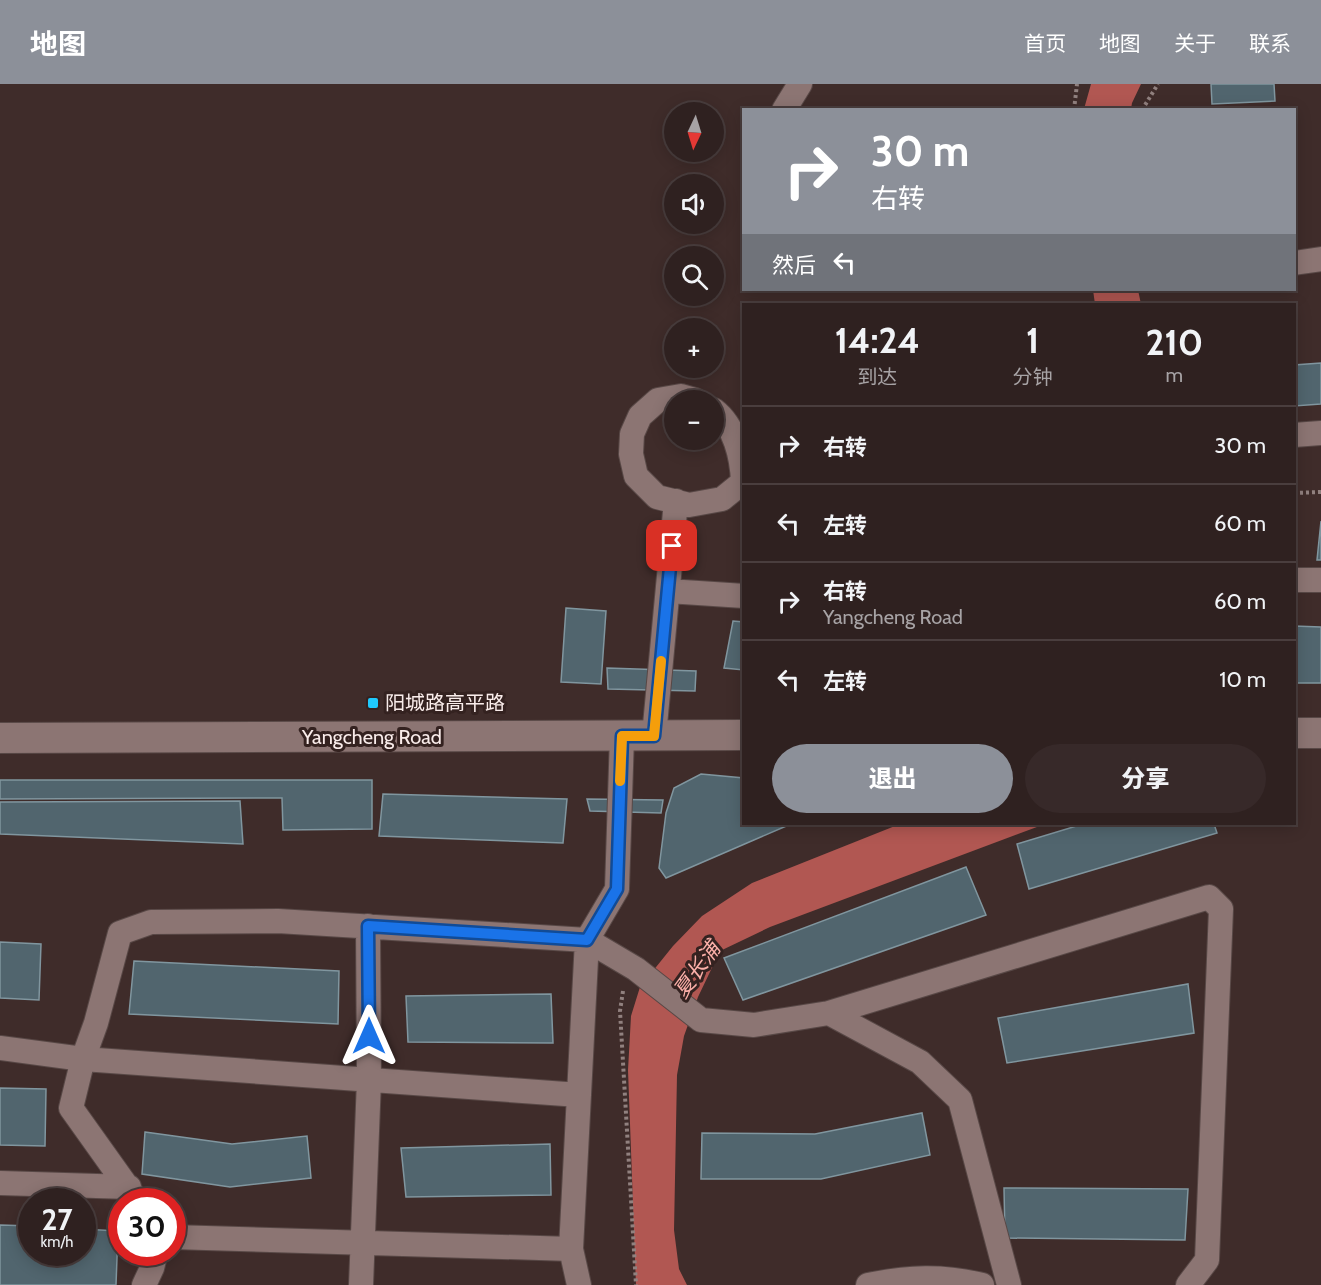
<!DOCTYPE html>
<html lang="zh">
<meta charset="utf-8">
<style>
:root{--surface:#2f2120;--page:#372929;--text:#f1f3f6;--muted:#a7a3a5;--line:#4a3e3e;--accent:#8c9099}
body{margin:0;font-family:Cabin,"Noto Sans SC",sans-serif;background:var(--page);color:var(--text);height:100vh;display:flex;flex-direction:column;font-size:22px;white-space:nowrap}
*{box-sizing:border-box;margin:0}
p{font-size:20px;color:var(--muted)}
.icon{flex:none;width:33px;height:33px;fill:none;stroke:currentColor;stroke-width:2;stroke-linecap:round;stroke-linejoin:round}
.map{position:relative;flex:1;overflow:hidden}
.drawer{position:absolute;left:742px;top:219px;width:554px;height:522px;display:flex;flex-direction:column;background:var(--surface);border-radius:0px;box-shadow:0 3px 15px #0003,0 0 0 2px var(--line)}
.drawer>*{flex:none}
.hud{position:absolute;left:742px;top:24px;width:554px;height:183px;border-radius:0px;box-shadow:0 3px 15px #0003,0 0 0 2px var(--line);background:#8c9099;color:#fff;overflow:hidden}
.needle{width:39px;rotate:184deg}
.controls{position:absolute;left:664px;top:18px;display:grid;gap:12px}
.controls a{display:grid;place-items:center;width:60px;height:60px;border-radius:50%;background:var(--surface);box-shadow:0 3px 15px #0003,0 0 0 2px var(--line);font-size:30px}
.speed{position:absolute;left:18px;top:1104px;display:flex;gap:12px;font-size:30px;font-weight:700;text-align:center}
.speed>*{display:grid;place-content:center;width:78px;height:78px;border-radius:50%;background:var(--surface);box-shadow:0 3px 15px #0003,0 0 0 2px var(--line);line-height:1}
.speed small{font-size:15px;font-weight:400}
.speed .limit{border:9px solid #d22;background:#fff;color:#111}
.pin{position:absolute;display:grid;place-items:center;width:51px;height:51px;color:#fff;margin:-26px;border-radius:12px;box-shadow:0 3px 9px #0006}
.me{position:absolute;width:66px;margin:-33px;rotate:0deg;stroke-linejoin:round;filter:drop-shadow(0 0 4px #0008)}
.turn{display:flex;align-items:center;gap:21px;height:126px;padding:0 30px;font-size:27px}
.turn .icon{width:78px;height:78px;stroke-width:2.5}
.turn b{display:block;font-size:42px;line-height:51px}
.then{display:flex;align-items:center;height:57px;padding:0 30px;background:#0003;gap:12px;font-size:22px}
.eta{display:flex;justify-content:space-evenly;align-items:center;height:102px;text-align:center}
.eta b{font-size:36px;font-weight:800;line-height:42px}
.primary-button{display:flex;gap:12px;margin-top:auto;padding:12px 30px}
.primary-button a{flex:1;height:69px;border-radius:36px;background:var(--accent);color:#fff;font-size:24px;font-weight:800;line-height:69px;text-align:center}
.primary-button a+a{background:var(--page);color:var(--text)}
ul{padding:0;list-style:none}
li{display:flex;align-items:center;gap:18px;height:78px;padding:0 30px;border-top:2px solid var(--line)}
li div{flex:1}
li b{display:block;font-size:22px}
li em{font-style:normal}
header{display:flex;align-items:center;gap:36px;box-sizing:border-box;height:84px;padding:0 30px;background:var(--accent);color:#fff}
header strong{font-size:28px}
nav{display:flex;gap:33px;margin-inline-start:auto;font-size:21px}
.map>svg:first-child{display:block}
</style>
<header>
<strong>地图</strong>
<nav><a>首页</a><a>地图</a><a>关于</a><a>联系</a></nav>
</header>
<div class="map">
<svg width="1321" height="1201" viewBox="0 0 1321 1201">
<rect width="100%" height="100%" fill="#3f2c2a"/>
<path fill="#b15752" d="M1091,0H1141L1132,19L1131,25H1084Z
M1093,206H1138L1141,220H1095Z
M900,740H1045L770,843L720,867L698,913L684,952L677,991L674,1146L679,1185L687,1201H636L628,986L631,932L640,903L673,862L702,832L752,799Z"/>
<path fill="#51656e" stroke="#80969f" stroke-width="1.5" d="M1211,0H1274L1275,17L1212,20Z
M1321,279V320L1294,322V281Z
M1321,437V476H1317Z
M566,524L606,527L601,600L561,598Z
M733,537L744,538V586L724,584Z
M1294,542L1321,543V599H1294Z
M607,584L696,587L695,607L608,605Z
M701,690L744,694V740H791L666,794L659,784L666,729L674,704Z
M0,696H372V745L283,746L282,714L0,715Z
M383,710L567,715L563,759L379,752Z
M587,715L663,716L661,729L590,727Z
M240,717L243,760L0,750V718Z
M1083,740H1214L1217,749L1029,805L1017,760Z
M966,783L986,831L743,916L724,874Z
M0,858L41,860L39,916L0,914Z
M134,877L339,887L338,940L129,930Z
M1188,900L1194,949L1007,979L998,934Z
M551,910L553,959L408,958L406,912Z
M0,1004L46,1005L45,1062L0,1061Z
M922,1029L930,1071L821,1095H701L702,1049L815,1050Z
M145,1048L232,1060L307,1052L311,1094L230,1103L142,1090Z
M550,1060L551,1111L406,1113L401,1064Z
M1004,1104L1188,1105L1185,1156L1005,1154Z
M0,1141L32,1142V1168H82V1145L118,1147L116,1201H0Z"/>
<g fill="none" stroke-linecap="round" stroke-linejoin="round">
<g stroke="#584846" stroke-width="26">
<path id="minor" d="M784,26L800,0
M1294,179L1321,175
M695,316L681,312L658,316L640,332L632,350L631,370L636,392L657,413L689,421L722,415L743,398C742,373 735,342 714,326
M1294,351L1321,349
M1294,496H1321
M668,507L744,512
M654,652L676,417
M829,929L1209,813L1221,825L1207,1176L1188,1201
M0,964L83,975L579,1011
M0,1099L129,1103
M138,1118L71,1024L83,975L96,939L120,849L151,838L278,837L587,856L636,885L701,936L754,941L829,929L920,978L960,1016L1009,1201
M172,1153L571,1165
M144,1201L152,1184L156,1168
M361,1201L369,996L368,842
M579,1201L571,1165L587,856L617,805L622,652
M868,1201C909,1193 941,1191 982,1201"/>
</g>
<g stroke="#584846" stroke-width="32">
<path id="tertiary" d="M1294,649H1321
M0,654L744,651"/>
</g>
<path stroke="#91817f" stroke-width="4" stroke-dasharray="3 3" stroke-linecap="butt" d="M1074,26L1077,0
M1142,26L1158,0
M1294,409L1321,408
M623,907L620,927L636,1201"/>
<use href="#minor" stroke="#8c7573" stroke-width="24"/>
<use href="#tertiary" stroke="#8c7573" stroke-width="30"/>
</g>
<g fill="none" stroke-linecap="round" stroke-linejoin="round">
<g stroke="#114b97" stroke-width="15">
<path id="route" d="M369,952L368,842L587,856L617,805L622,652H654L672,462"/>
</g>
<use href="#route" stroke="#1a73e8" stroke-width="10"/>
<path stroke="#f59e0b" stroke-width="10" d="M620,697L622,652H654L661,577"/>
</g>
<rect fill="#1fc9fd" stroke="#342220" stroke-width="2" x="367" y="613" width="12" height="12" rx="3"/>
<g text-anchor="middle" stroke-width="6" stroke-linejoin="round" paint-order="stroke">
<g font-size="20" fill="#f9ecea" stroke="#342220" text-anchor="start">
<text x="385" y="626">阳城路高平路</text>
</g>
<g font-size="20" fill="#f9ecea" stroke="#342220">
<text x="372" y="660">Yangcheng Road</text>
</g>
<g font-size="21" font-style="italic" fill="#fbb0a9" stroke="#342220">
<text transform="translate(697 886) rotate(-54)" y="7">夏长浦</text>
</g>
</g>
</svg>
<div class="controls">
<a><svg class="needle" viewBox="-14 -14 28 28"><path d="M0-13l5 13h-10z" fill="#e53935"/><path d="M0 13l5-13h-10z" fill="#a7a3a5"/></svg></a>
<a><svg class="icon" aria-label="sound" viewBox="0 0 24 24"><path d="M4 9h4l5-4v14l-5-4H4zM17 9q2 3 0 6"/></svg></a>
<a><svg class="icon" aria-label="search" viewBox="0 0 24 24"><circle cx="10" cy="10" r="6"/><path d="M15 15l6 6"/></svg></a>
<a>+</a>
<a>−</a>
</div>
<div class="speed"><div>27<small>km/h</small></div><div class="limit">30</div></div>
<div class="pin" style="left:672px;top:462px;background:#d93025"><svg class="icon" aria-label="arrive" viewBox="0 0 24 24"><path d="M6 21V4h12l-3 4 3 4H6"/></svg></div>
<svg class="me" style="left:369px;top:952px" viewBox="-20 -20 40 40"><path d="M0-17L14 15 0 8-14 15z" fill="#1a73e8" stroke="#fff" stroke-width="4"/></svg>
<div class="hud">
<div class="turn"><svg class="icon" aria-label="right" viewBox="0 0 24 24"><path d="M7 20v-9h11M14 6l5 5-5 5"/></svg><div><b>30 m</b>右转</div></div>
<div class="then">然后<svg class="icon" aria-label="left" viewBox="0 0 24 24"><path d="M17 20v-9H6M10 6l-5 5 5 5"/></svg></div>
</div>
<section class="drawer">
<div class="eta">
<div><b>14:24</b><p>到达</p></div>
<div><b>1</b><p>分钟</p></div>
<div><b>210</b><p>m</p></div>
</div>
<ul>
<li><svg class="icon" aria-label="right" viewBox="0 0 24 24"><path d="M7 20v-9h11M14 6l5 5-5 5"/></svg><div><b>右转</b></div><em>30 m</em></li>
<li><svg class="icon" aria-label="left" viewBox="0 0 24 24"><path d="M17 20v-9H6M10 6l-5 5 5 5"/></svg><div><b>左转</b></div><em>60 m</em></li>
<li><svg class="icon" aria-label="right" viewBox="0 0 24 24"><path d="M7 20v-9h11M14 6l5 5-5 5"/></svg><div><b>右转</b><p>Yangcheng Road</p></div><em>60 m</em></li>
<li><svg class="icon" aria-label="left" viewBox="0 0 24 24"><path d="M17 20v-9H6M10 6l-5 5 5 5"/></svg><div><b>左转</b></div><em>10 m</em></li>
</ul>
<div class="primary-button"><a>退出</a><a>分享</a></div>
</section>
</div>
